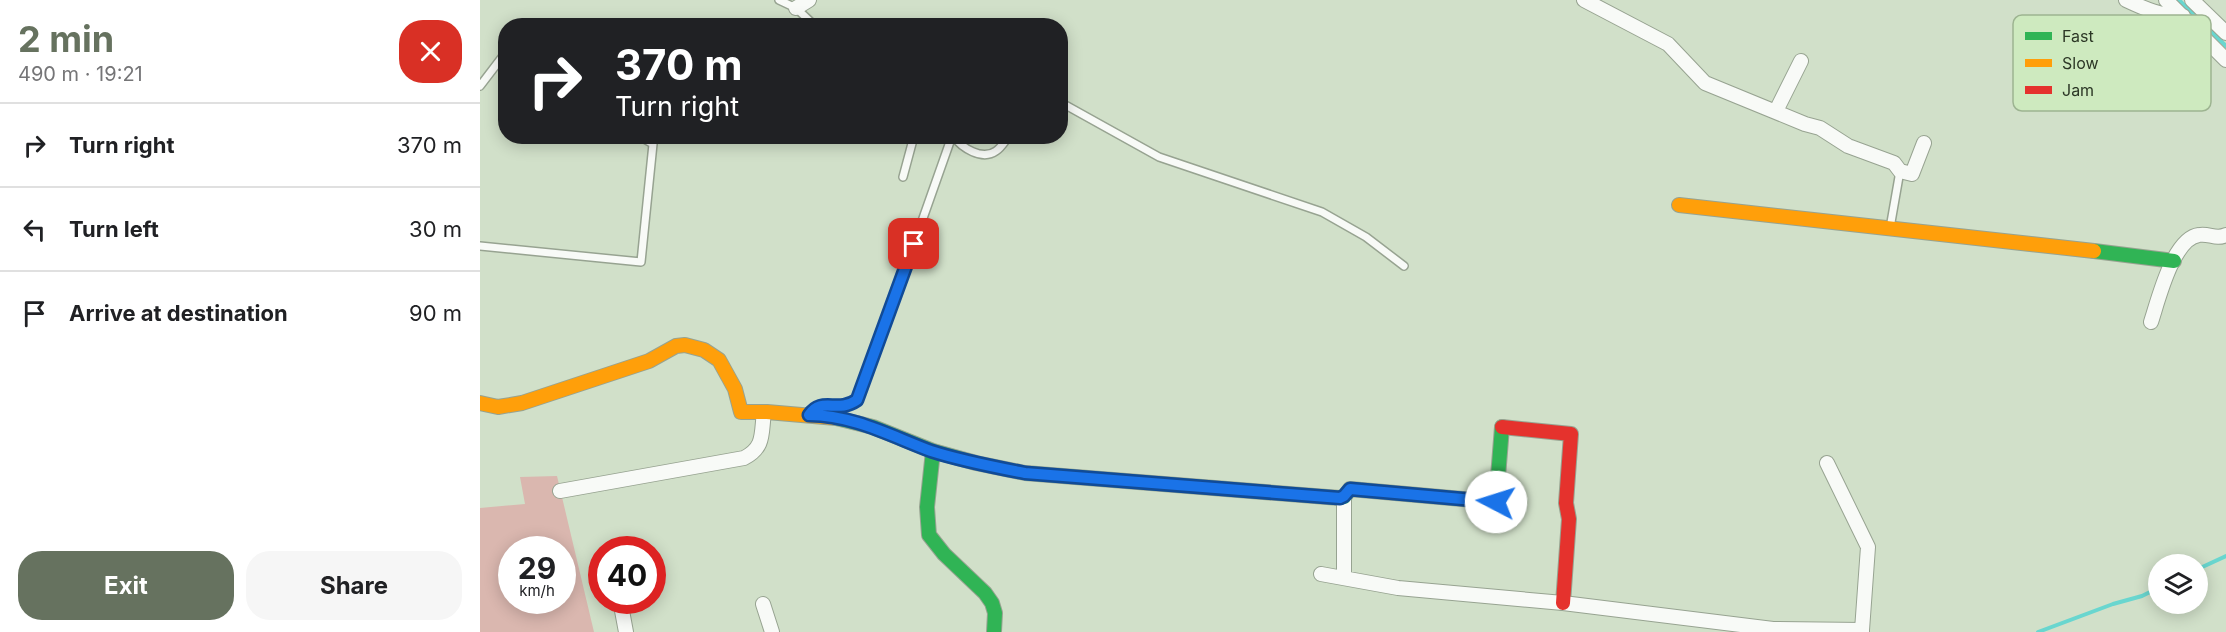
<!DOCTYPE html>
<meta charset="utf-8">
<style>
:root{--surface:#fff;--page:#f6f6f6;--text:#202124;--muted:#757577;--line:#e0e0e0;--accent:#66725f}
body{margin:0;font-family:Inter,sans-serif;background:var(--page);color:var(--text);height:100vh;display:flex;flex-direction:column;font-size:22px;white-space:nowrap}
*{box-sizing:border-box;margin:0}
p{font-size:20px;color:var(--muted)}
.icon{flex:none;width:33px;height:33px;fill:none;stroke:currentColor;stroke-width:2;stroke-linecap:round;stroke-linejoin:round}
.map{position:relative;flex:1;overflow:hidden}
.panel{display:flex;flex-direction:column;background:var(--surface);width:480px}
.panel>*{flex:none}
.hud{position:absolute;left:18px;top:18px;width:570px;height:126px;border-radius:24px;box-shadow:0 3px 15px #0003;background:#202124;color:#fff;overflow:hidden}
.tools{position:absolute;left:1668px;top:554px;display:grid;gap:12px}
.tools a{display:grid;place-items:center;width:60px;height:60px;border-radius:50%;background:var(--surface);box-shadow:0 3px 15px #0003;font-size:30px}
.speed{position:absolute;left:18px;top:536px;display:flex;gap:12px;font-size:30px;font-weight:700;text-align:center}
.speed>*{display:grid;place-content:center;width:78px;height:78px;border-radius:50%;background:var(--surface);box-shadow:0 3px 15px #0003;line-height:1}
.speed small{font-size:15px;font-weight:400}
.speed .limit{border:9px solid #d22;background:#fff;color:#111}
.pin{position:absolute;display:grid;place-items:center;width:51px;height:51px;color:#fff;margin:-26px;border-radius:12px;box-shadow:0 3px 9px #0006}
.me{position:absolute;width:66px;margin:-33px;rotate:275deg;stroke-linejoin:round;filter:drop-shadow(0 0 4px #0008)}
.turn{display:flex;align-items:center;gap:21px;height:126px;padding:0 18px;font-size:27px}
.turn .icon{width:78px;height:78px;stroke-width:2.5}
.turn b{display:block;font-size:42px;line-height:51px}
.round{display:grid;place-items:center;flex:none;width:63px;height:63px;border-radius:24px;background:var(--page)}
.head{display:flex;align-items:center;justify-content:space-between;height:102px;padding:0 18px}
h1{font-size:36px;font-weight:700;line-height:45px;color:var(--accent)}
.cta{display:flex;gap:12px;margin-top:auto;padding:12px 18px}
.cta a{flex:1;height:69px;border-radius:24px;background:var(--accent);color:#fff;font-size:24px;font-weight:700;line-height:69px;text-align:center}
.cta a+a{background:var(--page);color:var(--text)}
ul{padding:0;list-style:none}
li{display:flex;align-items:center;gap:18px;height:84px;padding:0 18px;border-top:2px solid var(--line)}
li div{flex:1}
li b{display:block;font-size:22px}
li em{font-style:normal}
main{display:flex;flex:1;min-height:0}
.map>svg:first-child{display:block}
</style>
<main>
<section class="panel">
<div class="head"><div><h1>2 min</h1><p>490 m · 19:21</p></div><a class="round" style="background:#d93025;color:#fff"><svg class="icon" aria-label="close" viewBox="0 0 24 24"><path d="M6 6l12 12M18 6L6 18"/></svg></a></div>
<ul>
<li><svg class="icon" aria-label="right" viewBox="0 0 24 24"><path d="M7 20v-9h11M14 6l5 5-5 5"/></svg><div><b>Turn right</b></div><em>370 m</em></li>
<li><svg class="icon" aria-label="left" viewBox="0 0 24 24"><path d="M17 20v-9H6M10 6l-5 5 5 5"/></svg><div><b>Turn left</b></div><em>30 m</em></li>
<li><svg class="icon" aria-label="arrive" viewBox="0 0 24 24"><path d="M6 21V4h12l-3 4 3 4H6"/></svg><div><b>Arrive at destination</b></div><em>90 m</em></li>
</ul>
<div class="cta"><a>Exit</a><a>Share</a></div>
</section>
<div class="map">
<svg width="1746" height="632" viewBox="0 0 1746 632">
<rect width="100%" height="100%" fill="#d1e0c9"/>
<path fill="#dab7af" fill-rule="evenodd" d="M77,476L114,632H0V508L45,504L40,477ZM32,549H82V600H32Z"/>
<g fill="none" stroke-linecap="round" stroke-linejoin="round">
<path stroke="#69d6cf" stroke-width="4" d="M1699,0L1746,46
M1718,569L1746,556
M1558,632L1633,604L1662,596L1678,588"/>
<g stroke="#97a391" stroke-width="10">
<path id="lane" d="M299,0L316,8L335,26
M0,86L26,52
M580,102L679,157L842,212L886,237L924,266
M473,136C482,148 502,161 516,151C521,148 525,141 529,136
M423,177L434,136
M1410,228L1420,171
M0,246L161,262L173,144L159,136
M331,411C343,395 366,419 381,394L472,136"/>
</g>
<g stroke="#97a391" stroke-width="16">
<path id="street" d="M1104,0L1188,44L1225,83L1325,124L1340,128L1368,146L1414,163L1420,171L1432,174L1444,143
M1646,0C1665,9 1681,16 1703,16
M1686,0L1746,60
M1712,0L1746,33
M316,8L329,0
M1296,111L1321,61
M1671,322C1678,301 1693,238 1719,235C1729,233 1736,240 1746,235
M1347,463L1388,547L1382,630
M80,491L264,458C285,447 281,434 284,412
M864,497V576
M841,574L918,588L1083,603L1293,629L1382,630V632
M140,600L146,632
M283,604L292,632"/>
</g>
<g stroke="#97a391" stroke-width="16">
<path id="fast" d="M1614,251L1694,261
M356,418L393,427L453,451L447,507L449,535L464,554L505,593L512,603L515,613L514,632
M453,451L496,463L545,473L860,498L864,497L870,489L1016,502L1022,427"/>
</g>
<g stroke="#97a391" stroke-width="16">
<path id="slow" d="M1199,205L1614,251
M0,403L18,407L42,403L169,361L196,346L205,345L224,350L239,360L255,389L261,412H287L356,418"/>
</g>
<g stroke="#97a391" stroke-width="16">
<path id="jam" d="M1022,427L1091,434L1086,503L1089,519L1083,603"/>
</g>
<use href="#lane" stroke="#f8faf7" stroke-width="7"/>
<use href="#street" stroke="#f8faf7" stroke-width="14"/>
<use href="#fast" stroke="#30b455" stroke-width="14"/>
<use href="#slow" stroke="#ff9f0a" stroke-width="14"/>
<use href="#jam" stroke="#e5322d" stroke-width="14"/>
</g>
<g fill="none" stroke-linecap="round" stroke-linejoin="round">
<g stroke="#114b97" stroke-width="15">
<path id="route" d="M434,244L377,400C357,414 342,396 329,415C373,415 411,436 451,451C482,461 514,467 545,473L860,498L864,496L870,489L1016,502"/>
</g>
<use href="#route" stroke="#1a73e8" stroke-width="10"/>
</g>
<rect x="1533" y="15" width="198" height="96" rx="9" fill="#ceeabf" stroke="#9db491" stroke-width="1.5"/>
<rect x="1545" y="32" width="27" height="8" fill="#30b455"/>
<rect x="1545" y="59" width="27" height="8" fill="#ff9f0a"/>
<rect x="1545" y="86" width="27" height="8" fill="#e5322d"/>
<g font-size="16" fill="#2c3726">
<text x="1582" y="42">Fast</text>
<text x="1582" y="69">Slow</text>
<text x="1582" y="96">Jam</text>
</g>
</svg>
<div class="tools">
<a><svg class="icon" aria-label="layers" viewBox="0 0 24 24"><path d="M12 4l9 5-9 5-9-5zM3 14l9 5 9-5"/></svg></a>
</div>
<div class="speed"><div>29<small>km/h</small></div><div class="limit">40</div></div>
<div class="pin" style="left:434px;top:244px;background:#d93025"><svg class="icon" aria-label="arrive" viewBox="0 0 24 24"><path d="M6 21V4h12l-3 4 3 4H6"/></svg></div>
<svg class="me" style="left:1016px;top:502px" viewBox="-20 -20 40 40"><circle r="19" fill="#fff"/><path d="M0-13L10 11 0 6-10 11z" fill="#1a73e8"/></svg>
<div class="hud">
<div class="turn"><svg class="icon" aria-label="right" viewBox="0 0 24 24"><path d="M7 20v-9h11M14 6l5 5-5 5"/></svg><div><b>370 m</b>Turn right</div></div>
</div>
</div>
</main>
